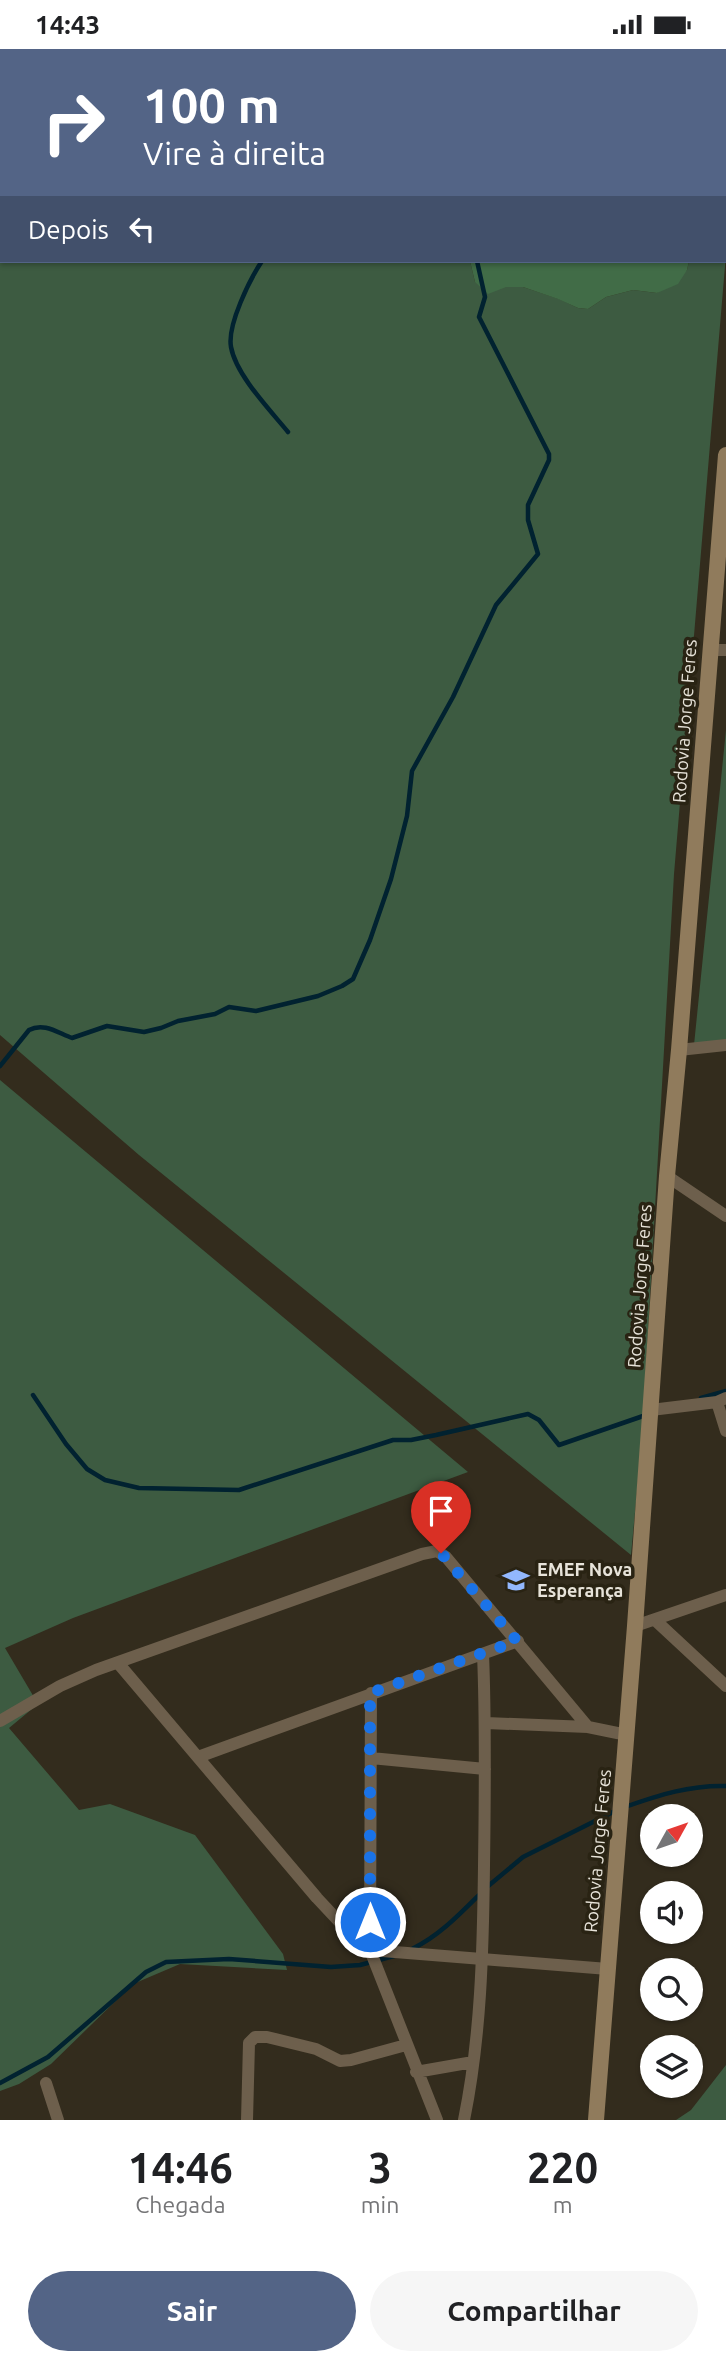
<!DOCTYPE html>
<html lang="pt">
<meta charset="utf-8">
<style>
:root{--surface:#fff;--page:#f6f6f6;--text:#202124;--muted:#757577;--accent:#536486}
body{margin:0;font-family:Ubuntu,sans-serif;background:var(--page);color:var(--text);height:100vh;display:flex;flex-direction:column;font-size:26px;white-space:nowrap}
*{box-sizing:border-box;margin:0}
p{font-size:23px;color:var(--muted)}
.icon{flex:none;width:38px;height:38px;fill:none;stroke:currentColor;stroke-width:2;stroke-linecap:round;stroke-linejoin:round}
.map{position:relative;height:2071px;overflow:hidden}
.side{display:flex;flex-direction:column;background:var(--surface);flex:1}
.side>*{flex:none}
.guide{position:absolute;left:0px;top:0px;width:726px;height:214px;box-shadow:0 2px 5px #0004;background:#536486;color:#fff;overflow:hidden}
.needle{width:46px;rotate:50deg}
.buttons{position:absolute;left:640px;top:1755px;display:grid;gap:14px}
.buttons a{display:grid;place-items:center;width:63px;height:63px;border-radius:50%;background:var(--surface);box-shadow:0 2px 5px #0004;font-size:35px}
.pin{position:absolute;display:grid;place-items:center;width:60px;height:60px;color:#fff;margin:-72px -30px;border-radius:50% 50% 50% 0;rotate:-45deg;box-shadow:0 0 7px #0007}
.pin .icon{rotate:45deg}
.me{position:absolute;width:77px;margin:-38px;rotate:0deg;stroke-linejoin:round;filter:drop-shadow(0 0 5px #0008)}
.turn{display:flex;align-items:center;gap:24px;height:147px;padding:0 28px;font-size:32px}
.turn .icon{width:91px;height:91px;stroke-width:2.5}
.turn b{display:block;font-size:49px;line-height:60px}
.then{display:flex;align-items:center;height:66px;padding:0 28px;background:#0003;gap:14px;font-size:26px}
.eta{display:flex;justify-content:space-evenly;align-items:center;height:119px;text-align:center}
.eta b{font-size:42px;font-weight:700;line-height:49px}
.primary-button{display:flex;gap:14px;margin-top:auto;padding:14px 28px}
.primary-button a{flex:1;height:80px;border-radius:42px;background:var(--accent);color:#fff;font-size:28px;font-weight:700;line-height:80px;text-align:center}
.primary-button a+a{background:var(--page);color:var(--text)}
.status{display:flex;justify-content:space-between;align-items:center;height:49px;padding:0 35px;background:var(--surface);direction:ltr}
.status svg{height:19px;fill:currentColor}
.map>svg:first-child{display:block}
</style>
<div class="status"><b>14:43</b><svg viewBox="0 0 49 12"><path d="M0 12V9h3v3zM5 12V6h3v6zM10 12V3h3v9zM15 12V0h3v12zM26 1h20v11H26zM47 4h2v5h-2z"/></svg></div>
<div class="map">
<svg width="726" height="2071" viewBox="0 0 726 2071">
<rect width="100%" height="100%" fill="#332c1d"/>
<path fill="#3d5b41" d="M0,0H495L496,2H2V212H470L475,233L523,238L559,250L578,259L588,260L606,248L633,241L657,244L687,221L689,212H724L726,8V205L674,825L642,1388L631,1506L139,1106L0,986Z
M726,681V995L694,996Z
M0,1031L468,1423L73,1569L5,1599L38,1655L9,1679L79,1761L110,1755L195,1786L283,1905L287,1921L180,1915L133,1935L51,2015L19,2035L0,2042Z
M726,2016V2071H676L691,2061Z"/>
<path fill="#416c47" d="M495,0H726L725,9L724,2H496Z
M470,212H689L687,221L678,235L657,244L633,241L606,248L588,260L578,259L558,250L523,238H506L488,245L475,233Z"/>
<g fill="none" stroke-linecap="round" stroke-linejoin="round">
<path stroke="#012230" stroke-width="4.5" d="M488,2L489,0
M262,212C250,230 227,276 231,298C236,326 270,361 288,383
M0,1017L29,981C44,973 58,984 72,989L107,977L144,983L161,979L178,972L215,965L229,958L256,962L318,947L342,937L353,930L370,891L391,830L407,767L412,722L453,648L496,556L538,505L528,471V456L549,411V405L479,268L485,248L477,212
M33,1346L66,1395L87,1420L105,1431L139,1439L239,1441L393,1391H411L436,1386L528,1365L539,1371L559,1396L646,1366
M701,1349L726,1342
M625,1758C659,1746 690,1736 726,1737
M487,1838L523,1808L617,1761
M412,1900C439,1887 460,1865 481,1844
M0,2034L48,2008L146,1923L166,1913L229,1910L331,1918L360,1916L394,1907"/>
<path stroke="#6d5f4c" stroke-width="12" d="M710,601H726
M679,1001L726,996
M667,1127L726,1167
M717,1353L726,1382
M651,1361L717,1353L726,1349
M655,1571L726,1637
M635,1577L726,1546
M118,1614L317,1849L346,1880L370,1901L608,1920
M371,1644L370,1901L437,2071
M0,1672L60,1637L96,1621L422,1505L437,1502L446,1508L588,1678
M486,1674L588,1678L627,1686
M198,1708L518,1592
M371,1709L485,1720
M416,2023L473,2013
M46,2034L58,2071
M247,2071L249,1994L255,1988H267L316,2000L340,2012L351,2011L406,1996
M464,2071C481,1988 483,1902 484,1817C485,1746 486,1676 483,1605"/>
<path stroke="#907b5c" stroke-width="16" d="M596,2071L635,1577L667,1127L679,1001L726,406"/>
</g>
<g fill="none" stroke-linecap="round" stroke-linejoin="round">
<path stroke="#1a73e8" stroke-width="12" stroke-dasharray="0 21.6" d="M370,1873V1644L517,1592L441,1504"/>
</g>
<defs>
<g id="school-bare" transform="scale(2.1)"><path d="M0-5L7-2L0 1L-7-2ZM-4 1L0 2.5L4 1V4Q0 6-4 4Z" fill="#92b7fd" stroke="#292313" stroke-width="2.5" paint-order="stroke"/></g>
</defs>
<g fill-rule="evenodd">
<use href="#school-bare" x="516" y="1531"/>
</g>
<g text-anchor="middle" stroke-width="7" stroke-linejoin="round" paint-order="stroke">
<g font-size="18" fill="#e7e3d9" stroke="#292313">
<text transform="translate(685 672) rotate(-86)" y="6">Rodovia Jorge Feres</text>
<text transform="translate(640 1237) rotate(-86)" y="6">Rodovia Jorge Feres</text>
<text transform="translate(598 1802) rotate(-85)" y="6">Rodovia Jorge Feres</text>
</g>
<g font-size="18" font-weight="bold" fill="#e7e3d9" stroke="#292313" text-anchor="start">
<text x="537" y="1527">EMEF Nova<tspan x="537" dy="21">Esperança</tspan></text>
</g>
</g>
</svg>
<div class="buttons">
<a><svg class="needle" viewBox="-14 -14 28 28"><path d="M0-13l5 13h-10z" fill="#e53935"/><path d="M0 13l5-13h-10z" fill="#757577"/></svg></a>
<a><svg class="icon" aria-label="sound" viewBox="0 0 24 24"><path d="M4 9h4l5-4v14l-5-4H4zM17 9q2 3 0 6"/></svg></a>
<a><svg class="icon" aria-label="search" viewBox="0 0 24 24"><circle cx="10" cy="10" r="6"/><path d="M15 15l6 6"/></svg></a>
<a><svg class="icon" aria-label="layers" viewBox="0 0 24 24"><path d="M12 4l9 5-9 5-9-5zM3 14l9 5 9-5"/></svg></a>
</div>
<div class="pin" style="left:441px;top:1504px;background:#d93025"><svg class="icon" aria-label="arrive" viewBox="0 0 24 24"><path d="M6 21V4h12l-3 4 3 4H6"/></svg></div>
<svg class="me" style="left:370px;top:1873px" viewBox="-20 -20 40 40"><circle r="17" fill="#1a73e8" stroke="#fff" stroke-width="3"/><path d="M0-11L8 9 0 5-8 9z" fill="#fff"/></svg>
<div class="guide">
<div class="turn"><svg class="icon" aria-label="right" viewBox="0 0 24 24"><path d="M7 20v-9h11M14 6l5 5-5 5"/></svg><div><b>100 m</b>Vire à direita</div></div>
<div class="then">Depois<svg class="icon" aria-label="left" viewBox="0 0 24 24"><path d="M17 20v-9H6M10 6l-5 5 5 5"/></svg></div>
</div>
</div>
<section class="side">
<div class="eta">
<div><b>14:46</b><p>Chegada</p></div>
<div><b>3</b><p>min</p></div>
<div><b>220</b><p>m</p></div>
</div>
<div class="primary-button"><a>Sair</a><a>Compartilhar</a></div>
</section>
